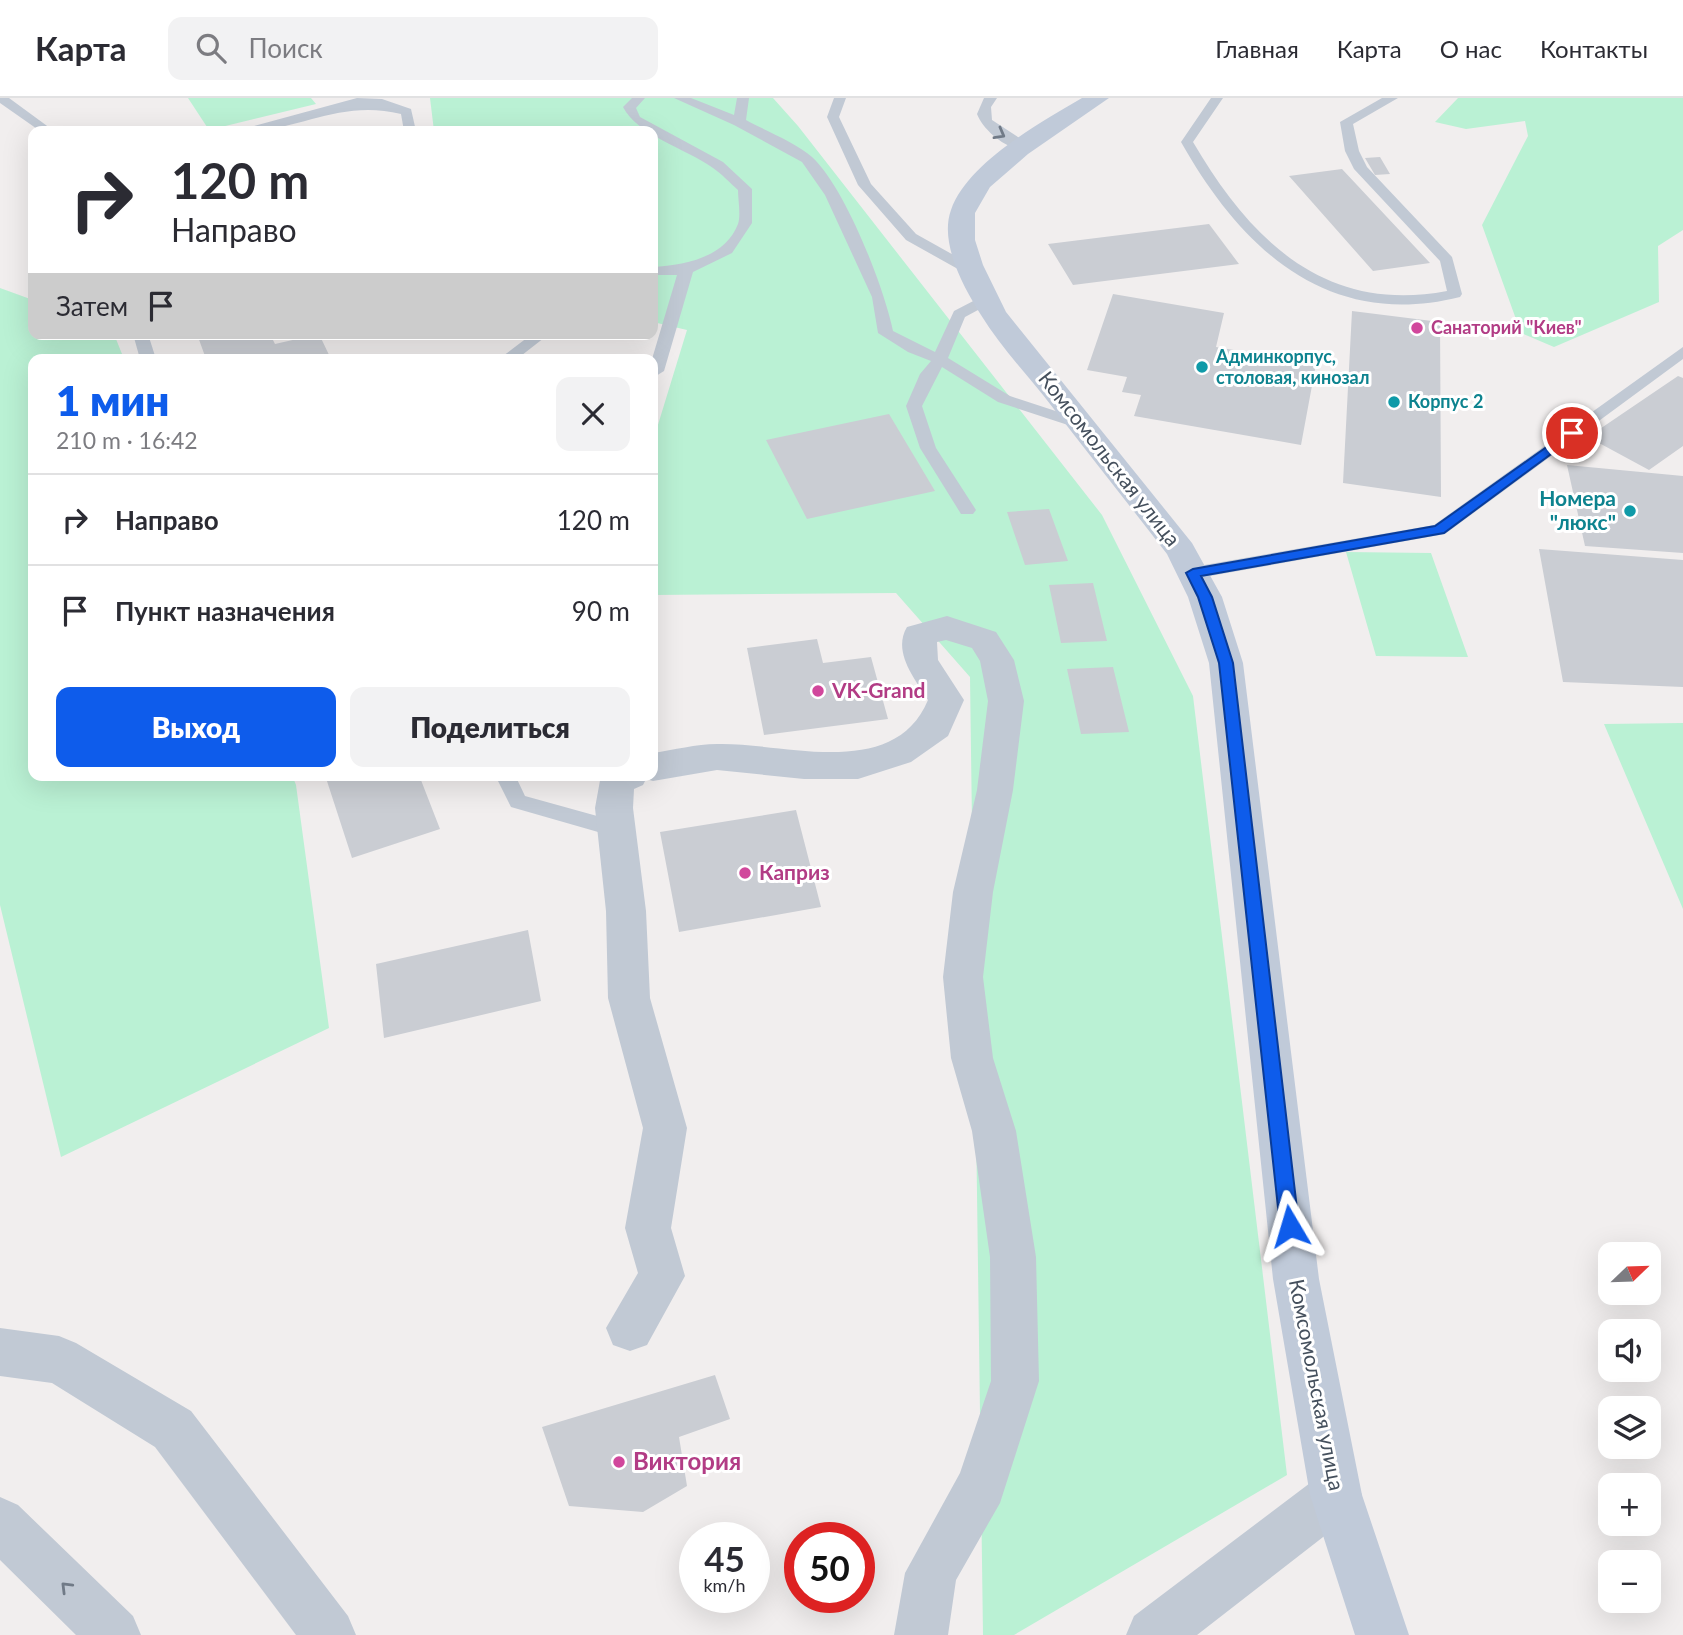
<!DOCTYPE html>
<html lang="ru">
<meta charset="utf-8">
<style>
:root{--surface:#fff;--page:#f2f2f3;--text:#2b2b33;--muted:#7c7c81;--line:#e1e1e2;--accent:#0e5ceb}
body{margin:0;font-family:Lato,sans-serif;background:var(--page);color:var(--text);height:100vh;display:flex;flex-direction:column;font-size:26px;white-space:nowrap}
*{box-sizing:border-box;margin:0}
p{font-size:23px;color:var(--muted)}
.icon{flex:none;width:38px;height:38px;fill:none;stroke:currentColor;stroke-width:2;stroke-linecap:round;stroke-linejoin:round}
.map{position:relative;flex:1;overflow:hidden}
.details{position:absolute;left:28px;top:256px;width:630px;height:427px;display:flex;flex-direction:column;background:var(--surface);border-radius:14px;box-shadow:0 7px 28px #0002}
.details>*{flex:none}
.banner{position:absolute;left:28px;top:28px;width:630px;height:214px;border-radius:14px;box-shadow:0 7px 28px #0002;background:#fff;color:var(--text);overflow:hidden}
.needle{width:46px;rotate:67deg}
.controls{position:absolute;left:1598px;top:1144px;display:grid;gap:14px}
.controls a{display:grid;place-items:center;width:63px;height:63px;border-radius:14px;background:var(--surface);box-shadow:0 7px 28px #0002;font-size:35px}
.speed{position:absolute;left:679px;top:1424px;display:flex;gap:14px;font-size:35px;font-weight:700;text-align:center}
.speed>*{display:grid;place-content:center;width:91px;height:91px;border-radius:50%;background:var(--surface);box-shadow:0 7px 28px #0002;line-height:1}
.speed small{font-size:18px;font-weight:400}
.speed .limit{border:10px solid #d22;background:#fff;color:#111}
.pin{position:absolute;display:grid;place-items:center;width:60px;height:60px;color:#fff;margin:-30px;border:4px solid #fff;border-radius:50%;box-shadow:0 2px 7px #0007}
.me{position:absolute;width:77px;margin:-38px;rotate:353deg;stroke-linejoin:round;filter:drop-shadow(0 0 5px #0008)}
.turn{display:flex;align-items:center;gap:24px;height:147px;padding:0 28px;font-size:32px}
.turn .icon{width:91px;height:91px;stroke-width:2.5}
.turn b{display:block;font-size:49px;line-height:60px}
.then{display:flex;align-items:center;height:66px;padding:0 28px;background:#0003;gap:14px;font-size:26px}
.round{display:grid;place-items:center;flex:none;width:74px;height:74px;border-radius:14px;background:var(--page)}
.head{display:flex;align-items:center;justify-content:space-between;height:119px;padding:0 28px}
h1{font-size:42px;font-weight:800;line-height:52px;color:var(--accent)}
.primary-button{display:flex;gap:14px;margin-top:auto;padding:14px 28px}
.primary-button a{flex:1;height:80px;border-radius:14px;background:var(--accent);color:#fff;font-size:28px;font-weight:800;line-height:80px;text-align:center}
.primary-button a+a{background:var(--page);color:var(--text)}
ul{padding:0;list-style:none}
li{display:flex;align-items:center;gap:21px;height:91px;padding:0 28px;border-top:2px solid var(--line)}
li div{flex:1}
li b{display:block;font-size:26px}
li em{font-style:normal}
header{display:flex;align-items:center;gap:42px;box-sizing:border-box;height:98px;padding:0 35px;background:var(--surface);border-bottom:2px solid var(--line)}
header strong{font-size:33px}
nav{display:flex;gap:38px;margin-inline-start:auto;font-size:24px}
.search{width:490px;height:63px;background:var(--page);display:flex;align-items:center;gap:18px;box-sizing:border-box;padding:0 24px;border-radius:14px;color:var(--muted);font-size:26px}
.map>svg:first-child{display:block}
</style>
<header>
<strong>Карта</strong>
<div class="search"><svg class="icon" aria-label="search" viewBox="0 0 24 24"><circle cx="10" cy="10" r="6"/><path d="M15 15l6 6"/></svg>Поиск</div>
<nav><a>Главная</a><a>Карта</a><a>О нас</a><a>Контакты</a></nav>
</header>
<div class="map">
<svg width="1683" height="1537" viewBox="0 0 1683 1537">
<rect width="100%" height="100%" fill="#f1eeee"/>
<path fill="#baf1d4" d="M188,0H311L316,6L209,32Z
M430,0H773L798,28L1102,417L1193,598L1287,1377L1014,1537H983L970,579L896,495L653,497V343L687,232L653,224V33H434Z
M1458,0H1683V132L1658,148L1659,204L1554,249L1521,235L1482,127L1528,38L1525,23L1466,31L1435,24Z
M0,190L33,202V236H114L124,261H33V677H292L296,687L329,930L61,1059L0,807Z
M1346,454L1431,455L1468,559L1376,558Z
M1683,625V811L1604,626Z"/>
<path fill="#cacdd3" d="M1380,59L1390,76L1375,77L1365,60Z
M1342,71L1430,165L1373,173L1289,78Z
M1209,126L1239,166L1073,187L1048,146Z
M1113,196L1224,215L1216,249L1316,266L1301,347L1134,318L1141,297L1122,294L1127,279L1087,272Z
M1352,213L1440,224L1441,399L1343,385Z
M197,236H270L275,246L319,236L331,261H257L255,256L234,261H206Z
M1678,278L1683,280V348L1649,372L1588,339Z
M889,316L935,393L807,421L766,342Z
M1567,367L1683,378V455L1585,448Z
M1049,411L1068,463L1025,467L1007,414Z
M1539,451L1683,462V589L1563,584Z
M1093,485L1107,543L1061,545L1049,487Z
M817,541L823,565L871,559L888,621L764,637L747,550Z
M1113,569L1129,634L1081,636L1067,571Z
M325,677H419L440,731L352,760Z
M796,712L821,809L679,834L660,734Z
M528,832L541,903L384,940L376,866Z
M715,1277L730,1321L679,1339L687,1388L643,1414L569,1408L542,1329Z"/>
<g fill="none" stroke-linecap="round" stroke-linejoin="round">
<path fill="#c1c9d4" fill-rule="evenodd" d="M0,0H9L54,33H40L0,5Z
M357,0L382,1L411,11L416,33H404L401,16C338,0 296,36 236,33Z
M632,0H645L636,10L640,19L723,64L752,91V125L732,155L693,174L664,273L656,278L653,277L652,261L677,177H653V169C684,167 725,160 738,126C741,117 738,102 738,92C730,85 722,76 713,70C685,50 637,37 623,9Z
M674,0H691L734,17L737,0H749L746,22C764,32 797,45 812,59C845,89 884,189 893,233L935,254L954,213L981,199H991V205L965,219L948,260L1010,298L1086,323V329H1074L998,304L942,269L922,308L936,350L976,412L973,416H961L920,350L906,308L920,276L931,263L908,254L878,235L872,199L825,97L802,64L734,27Z
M834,0H846L839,19L871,86L916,136L975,169V175H965L906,142L858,87L827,19Z
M984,0H997L991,9L992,22L1027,45V51C1008,54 983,32 977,16Z
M1211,0H1223L1193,44C1251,143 1325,216 1447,193L1440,163L1354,71L1345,53L1340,24L1382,0H1398L1353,26L1359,53L1367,69L1452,159L1462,196L1460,199C1328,232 1242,152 1181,44Z
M133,236H148L156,261H140Z
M532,236H549L517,261H499Z
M1683,249V261L1445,436L1193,481L1184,475L1193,469L1434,427Z
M495,677H515L525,698L626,726L629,732L626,738L619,740L511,709Z"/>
<path fill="#c1c9d4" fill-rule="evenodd" d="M947,518L996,534L1014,562L1024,603L1013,692L993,794L983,879L993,960L1016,1033L1036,1159L1039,1283L1000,1405L956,1482L948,1537H894L905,1475L960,1375L991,1283L990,1159L972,1033L951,960L943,879L953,794L977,692L988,603L980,563L972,550L946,542L937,544L938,562L964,602L948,638L911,664L858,681H804L717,672L653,683L646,681L643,687L634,691L633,710L646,813L650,900L687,1030L671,1130L685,1178L647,1247L630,1253L613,1247L606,1230L638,1175L625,1130L643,1030L608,900L606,813L595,710L601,677H653V655C674,652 696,646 717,646C783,644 894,684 928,602C915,581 892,554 907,529Z
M0,1230L59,1238L76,1245L191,1313L348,1518L356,1537H296L155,1349L52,1285L0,1278Z
M1336,1371L1354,1379L1362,1397L1354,1415L1197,1537H1126L1134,1518L1318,1379Z
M0,1399L18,1407L133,1518L141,1537H76L0,1462Z"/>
<path fill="#c0cad9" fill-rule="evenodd" d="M1082,0H1109L1028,56L990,89L975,115V142L983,167L1006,214L1192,445L1222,499L1243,565L1319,1181L1362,1397L1409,1537H1355L1310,1397L1273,1181L1209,565L1188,499L1167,456C1126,403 1084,350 1043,297C1022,271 998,245 981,217C964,190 939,145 951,112C968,64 1040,25 1082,0Z"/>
</g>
<defs><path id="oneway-chevron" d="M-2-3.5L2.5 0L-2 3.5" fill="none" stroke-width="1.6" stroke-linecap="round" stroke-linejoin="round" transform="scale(1.75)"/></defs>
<g stroke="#707a87">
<use href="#oneway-chevron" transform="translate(1000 36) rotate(29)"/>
<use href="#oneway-chevron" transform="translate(66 1489) rotate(-135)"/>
</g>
<path fill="#0e5ceb" stroke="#093c99" stroke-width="2" d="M1572,331L1577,332V337L1444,435L1201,478L1212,499L1233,565L1299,1128L1296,1134L1290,1137L1283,1134L1280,1128L1219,565L1198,499L1186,475L1193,471L1435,428Z"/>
<g fill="#d1479c" stroke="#fff" stroke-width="2.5">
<circle cx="1417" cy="230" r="7"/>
<circle cx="818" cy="593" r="7"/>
<circle cx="745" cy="775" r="7"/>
<circle cx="619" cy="1364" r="7"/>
</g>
<g fill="#0f9aa8" stroke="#fff" stroke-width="2.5">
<circle cx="1202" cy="269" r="7"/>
<circle cx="1394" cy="304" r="7"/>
<circle cx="1630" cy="413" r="7"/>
</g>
<g text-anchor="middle" stroke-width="6" stroke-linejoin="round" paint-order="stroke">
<g font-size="18" font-weight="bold" fill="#b23c85" stroke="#fff" text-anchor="start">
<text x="1431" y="236">Санаторий "Киев"</text>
</g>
<g font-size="18" font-weight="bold" fill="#0d838f" stroke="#fff" text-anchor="start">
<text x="1216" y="265">Админкорпус,<tspan x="1216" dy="21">столовая, кинозал</tspan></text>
<text x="1408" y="310">Корпус 2</text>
</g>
<g font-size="21" fill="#45505d" stroke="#fff">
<text transform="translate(1109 361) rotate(52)" y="7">Комсомольская улица</text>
<text transform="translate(1316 1287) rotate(79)" y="7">Комсомольская улица</text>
</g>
<g font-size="21" font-weight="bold" fill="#0d838f" stroke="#fff" text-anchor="end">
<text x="1616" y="408">Номера<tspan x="1616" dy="24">"люкс"</tspan></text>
</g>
<g font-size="21" font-weight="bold" fill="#b23c85" stroke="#fff" text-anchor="start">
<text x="832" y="600">VK-Grand</text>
<text x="759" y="782">Каприз</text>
</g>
<g font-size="24" font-weight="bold" fill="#b23c85" stroke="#fff" text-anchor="start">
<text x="633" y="1372">Виктория</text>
</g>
</g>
</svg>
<div class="controls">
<a><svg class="needle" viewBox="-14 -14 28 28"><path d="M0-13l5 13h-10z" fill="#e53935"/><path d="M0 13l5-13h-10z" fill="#7c7c81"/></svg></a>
<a><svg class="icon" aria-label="sound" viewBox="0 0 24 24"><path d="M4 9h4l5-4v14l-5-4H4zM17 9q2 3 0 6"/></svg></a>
<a><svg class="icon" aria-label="layers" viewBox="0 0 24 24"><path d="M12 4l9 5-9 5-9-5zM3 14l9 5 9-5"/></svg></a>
<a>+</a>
<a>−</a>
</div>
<div class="speed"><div>45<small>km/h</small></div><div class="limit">50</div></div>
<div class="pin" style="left:1572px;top:335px;background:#d93025"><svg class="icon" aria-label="arrive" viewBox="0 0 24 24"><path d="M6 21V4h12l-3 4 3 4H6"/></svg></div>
<svg class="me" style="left:1290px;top:1128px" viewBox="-20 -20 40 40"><path d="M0-17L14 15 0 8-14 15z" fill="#0e5ceb" stroke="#fff" stroke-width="4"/></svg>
<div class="banner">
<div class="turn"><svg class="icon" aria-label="right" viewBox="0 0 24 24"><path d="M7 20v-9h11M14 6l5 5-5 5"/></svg><div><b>120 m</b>Направо</div></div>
<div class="then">Затем<svg class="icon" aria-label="arrive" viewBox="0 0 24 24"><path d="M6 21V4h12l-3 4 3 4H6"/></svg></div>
</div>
<section class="details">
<div class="head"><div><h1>1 мин</h1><p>210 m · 16:42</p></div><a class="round"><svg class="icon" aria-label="close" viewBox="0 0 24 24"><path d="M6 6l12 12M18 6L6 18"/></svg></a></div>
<ul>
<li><svg class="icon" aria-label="right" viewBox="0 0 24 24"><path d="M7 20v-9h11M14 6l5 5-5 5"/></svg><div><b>Направо</b></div><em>120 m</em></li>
<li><svg class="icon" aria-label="arrive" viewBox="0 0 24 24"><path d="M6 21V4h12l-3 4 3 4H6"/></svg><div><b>Пункт назначения</b></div><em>90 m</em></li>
</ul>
<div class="primary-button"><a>Выход</a><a>Поделиться</a></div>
</section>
</div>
